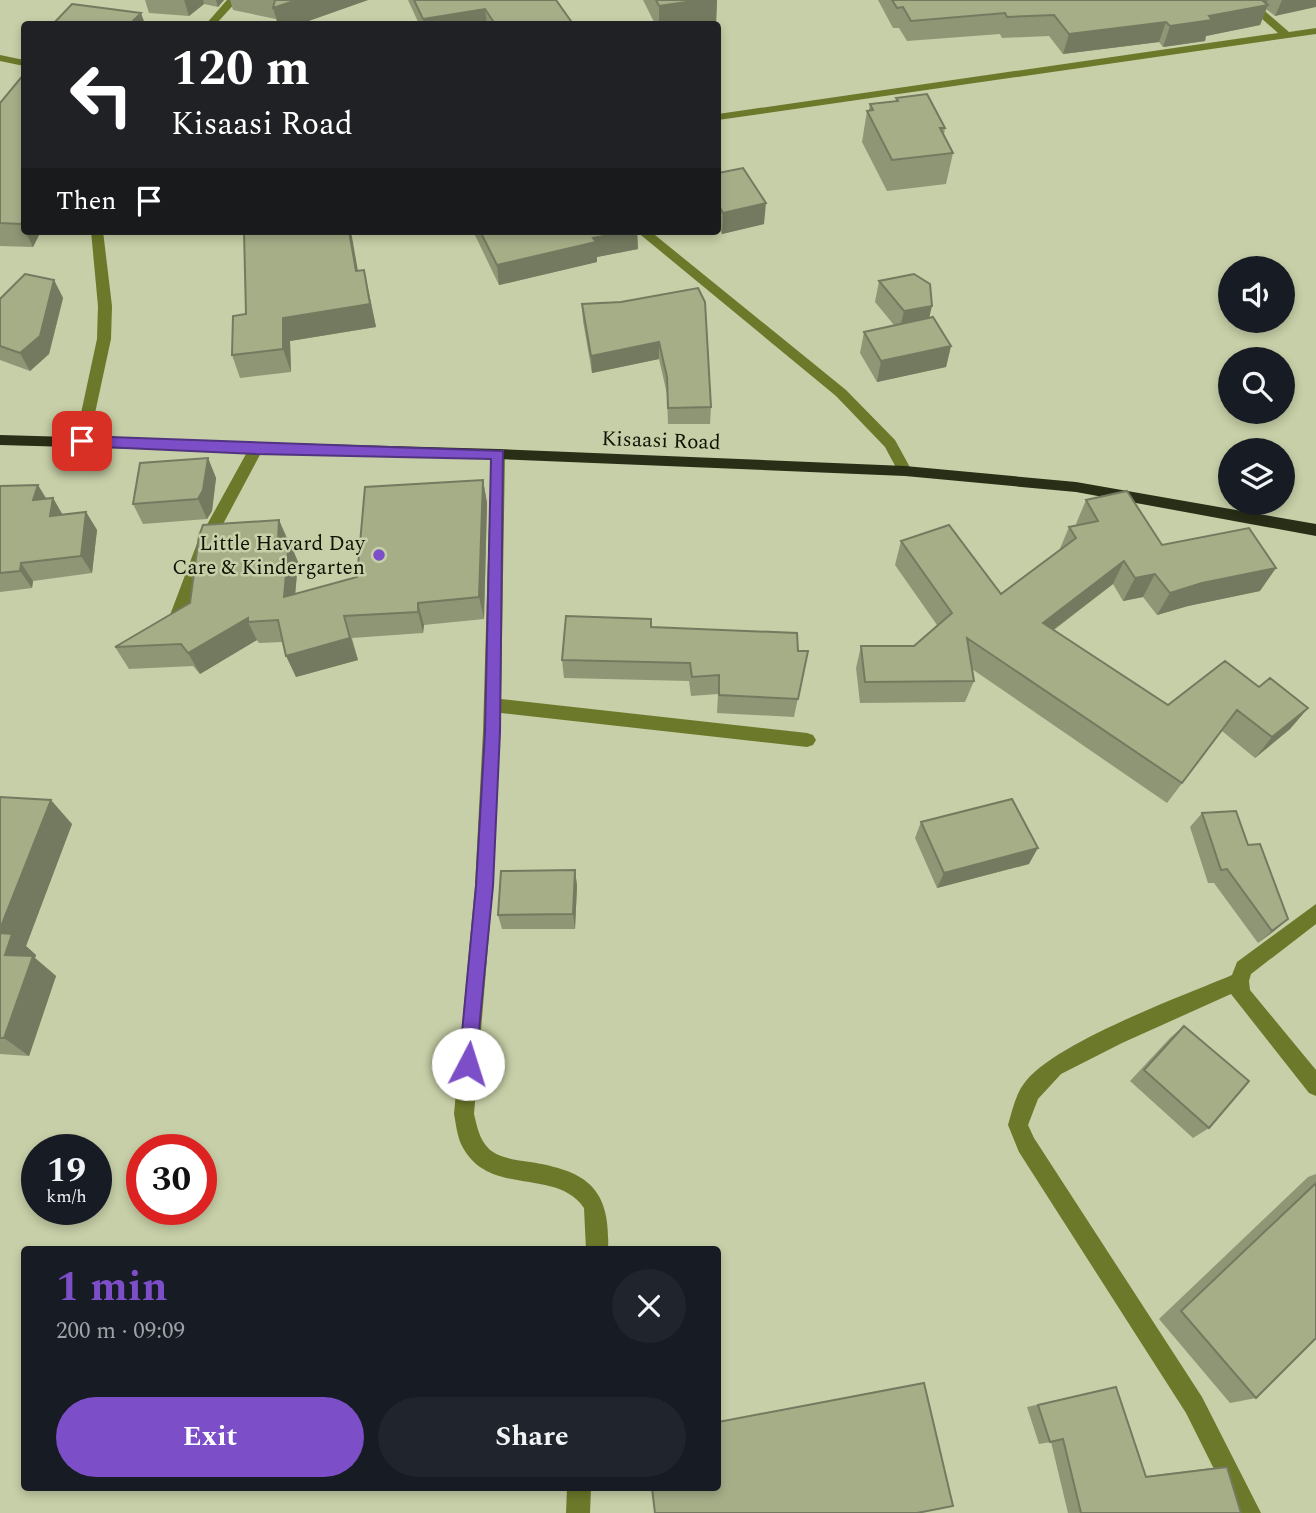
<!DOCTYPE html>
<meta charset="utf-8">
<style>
:root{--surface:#171b24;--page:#20242c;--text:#f1f3f6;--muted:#9ea1a6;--accent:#7c4ec7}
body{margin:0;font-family:Spectral,serif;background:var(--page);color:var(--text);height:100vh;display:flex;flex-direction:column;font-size:26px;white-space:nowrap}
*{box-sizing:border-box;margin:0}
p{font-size:23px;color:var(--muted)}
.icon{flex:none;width:38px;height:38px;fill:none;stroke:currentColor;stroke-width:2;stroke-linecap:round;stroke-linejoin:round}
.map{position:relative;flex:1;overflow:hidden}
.sheet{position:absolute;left:21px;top:1246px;width:700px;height:245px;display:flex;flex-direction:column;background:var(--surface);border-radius:7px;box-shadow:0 4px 10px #0003}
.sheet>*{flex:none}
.top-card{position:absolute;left:21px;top:21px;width:700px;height:214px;border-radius:7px;box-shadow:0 4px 10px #0003;background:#202124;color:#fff;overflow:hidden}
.fabs{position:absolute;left:1218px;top:256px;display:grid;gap:14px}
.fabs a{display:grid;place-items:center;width:77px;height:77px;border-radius:50%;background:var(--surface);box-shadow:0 4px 10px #0003;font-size:35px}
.speed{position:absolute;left:21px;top:1134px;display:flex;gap:14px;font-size:35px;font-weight:700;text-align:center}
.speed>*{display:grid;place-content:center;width:91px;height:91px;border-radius:50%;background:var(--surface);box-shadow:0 4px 10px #0003;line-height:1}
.speed small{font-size:18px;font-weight:400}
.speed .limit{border:10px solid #d22;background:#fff;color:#111}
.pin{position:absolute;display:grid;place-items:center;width:60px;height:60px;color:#fff;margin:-30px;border-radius:14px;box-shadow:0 4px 10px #0006}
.me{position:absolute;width:77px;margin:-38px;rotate:5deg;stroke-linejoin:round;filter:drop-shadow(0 0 5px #0008)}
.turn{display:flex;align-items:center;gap:24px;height:147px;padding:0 35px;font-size:32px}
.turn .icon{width:91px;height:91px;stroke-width:2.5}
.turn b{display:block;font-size:49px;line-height:60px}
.then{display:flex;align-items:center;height:66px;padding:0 35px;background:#0003;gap:14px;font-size:26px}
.round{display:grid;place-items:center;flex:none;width:74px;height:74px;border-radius:37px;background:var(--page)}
.headline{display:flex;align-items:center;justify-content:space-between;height:119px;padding:0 35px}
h1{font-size:42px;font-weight:700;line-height:52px;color:var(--accent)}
.primary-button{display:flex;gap:14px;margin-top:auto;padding:14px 35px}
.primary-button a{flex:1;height:80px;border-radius:42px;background:var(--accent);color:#fff;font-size:28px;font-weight:700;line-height:80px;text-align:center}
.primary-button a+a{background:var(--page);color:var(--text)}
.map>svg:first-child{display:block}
</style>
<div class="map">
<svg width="1316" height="1513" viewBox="0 0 1316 1513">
<rect width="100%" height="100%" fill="#c6cfa7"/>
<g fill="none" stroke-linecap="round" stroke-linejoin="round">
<path fill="#6c782a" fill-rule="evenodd" d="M227,0H238L216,24H206Z
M1241,0H1252L1289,32L1316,28V34L718,120V114L1278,33Z
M0,55L24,60V66L0,61Z
M91,231H103L112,306L111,339L89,441L82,446L75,441L97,339L98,306Z
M636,231H650L846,390L895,440L912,471L910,475H900L885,447L836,396Z
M256,444L263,449L214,541L186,615L178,621L172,619L170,615L198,541L251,445Z
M498,449L505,454L501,699L807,733L813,735L816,740L813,745L807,747L501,713L493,886L474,1114C477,1126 479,1139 489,1149C499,1158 516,1160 530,1162C587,1171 611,1188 608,1250H586L584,1208C556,1167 489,1198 462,1146C457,1136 456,1124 454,1114L475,886L483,732L491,454Z
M1316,904V924L1251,974L1249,981L1250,990L1316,1070V1096L1309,1093L1231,994L1122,1043L1061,1074L1038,1099L1028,1125L1034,1138L1202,1397L1261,1513H1236L1186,1413L1019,1152L1008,1125C1012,1112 1015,1096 1023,1085C1050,1044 1183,996 1232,975L1237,962Z
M567,1488H591L590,1513H566Z"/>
<path fill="#292e17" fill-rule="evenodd" d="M0,435L498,449L905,466L1076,482L1316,524V536L1076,492L905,476L498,459L0,445Z"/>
</g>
<path fill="#8f9675" d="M145,0H224L218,7L204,4L189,16L149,13Z
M230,0H368L300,24H278L276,19L233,10Z
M408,0H556L573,24H419Z
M643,0H717L716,24H655Z
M878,0H1316L1275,16L1266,9L1260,25L1206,36L1205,41L1163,47L1159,42L1063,54L1049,36L1002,38L1000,34L907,41L899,28H893Z
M24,75V231H41L33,247L0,246V103Z
M896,98L945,128L944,135L953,153L946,184L887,191L862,142L867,111L869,110L870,104L896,101Z
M718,173L764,224L722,234L718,227Z
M473,231H637L638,249L597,257V262L499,285Z
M358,271L369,293L376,327L290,341L291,372L240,378L232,355L246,314Z
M54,280L63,298L49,354L30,371L0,360V299Z
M879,281L929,318L951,346L946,367L877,382L860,353L864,332L894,325L875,302Z
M698,288L711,407L710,424H668L667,394L659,359L592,373L583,321L582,304L621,302Z
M208,458L216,478L212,511L207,519L143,524L133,504Z
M483,480L487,503L484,619L424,625L423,633L352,638L358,660L296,677L283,642L259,643L257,640L200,674L193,666L129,669L115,647L190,603L279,520L298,562L295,594L357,577Z
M0,486L46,498H53L63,515L86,512L97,530L92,573L33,581L32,588L0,592Z
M1086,500L1162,545L1260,591L1188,606L1157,615L1143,597L1123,601L1113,584L1054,630L1168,705L1259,687L1308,708L1290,729L1255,758L1222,731L1167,803L972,669L974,681L965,702L860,703L856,668L861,646H914L937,625L895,565L901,541L1001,594L1059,551L1069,527L1077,525L1076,524Z
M651,627L798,651L804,669L794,717L717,713L718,694L691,696L689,681L564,678L562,660Z
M0,797L72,824L26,946L36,955L35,958L56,976L29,1056L0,1054Z
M1202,813L1274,931L1258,943L1214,883H1208L1190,827Z
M921,822L1029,864L937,888L915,838Z
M575,870L577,886L575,929H502L498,915Z
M1184,1026L1209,1128L1193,1138L1130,1081L1170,1038Z
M1316,1174V1338L1256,1398L1230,1403L1159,1319L1308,1177Z
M1116,1387L1146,1476L1211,1468L1227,1467L1241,1513H1068L1051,1442L1039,1444L1027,1407Z"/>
<path fill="#747a5f" d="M184,0H203L204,4L189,16Z
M216,0H224L218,7Z
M297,0H368L300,24H278L273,8Z
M700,0H717L716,24H659V6Z
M1268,0L1265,6L1268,5L1260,25L1206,36L1205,41L1163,47L1170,26Z
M1282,0H1316V7L1275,16Z
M485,9L487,24H424L423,19Z
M141,13L145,24H130Z
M1166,22L1159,42L1063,54L1069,34Z
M766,203L764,224L722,234L723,213Z
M24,218V230L21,224Z
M25,231H41L33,247Z
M349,231H351L362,294L356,271Z
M631,231H637L638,249L597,257V262L499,285L497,265L593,238Z
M364,270L376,327L290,341L291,372L283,349V318Z
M54,280L63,298L49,354L30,371L20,353Z
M932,306L927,327L899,332L904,311Z
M659,342V359L592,373L591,356Z
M951,346L946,367L877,382L881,361Z
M208,458L216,478L212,511L207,519L198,499Z
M483,480L487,503L484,619L479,597Z
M38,485L49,503L33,500Z
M53,498L63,516H50Z
M86,512L97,530L92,573L81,556Z
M279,520L288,542L278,541Z
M289,540L298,562L293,619L284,597Z
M1124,561L1113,584L1033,645L1043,623Z
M21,563L33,581L32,588L20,571Z
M1276,568L1260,591L1188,606L1157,615L1170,593L1202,583Z
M1155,574L1143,597L1123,601L1135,578Z
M418,603L424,625L423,633L418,612Z
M344,616L358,660L296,677L286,656Z
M248,618V622L257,640L200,674L188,653Z
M1308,708L1290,729L1255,758L1272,737Z
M51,800L72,824L26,946L36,955L35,958L56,976L29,1056L4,1038L5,955L0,935V929Z
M1038,848L1029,864L937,888L944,873Z
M575,870L577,886L575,929L573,914Z
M1288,919L1274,931L1258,943L1272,931Z"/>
<path fill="#a6ae88" stroke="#747a5f" stroke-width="2" d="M275,0H297L273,8Z
M414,0H556L573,24H495L485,9L423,19Z
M656,0H700L659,6Z
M892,0H1265L1263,1L1268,5L1209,16L1212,20L1170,26L1166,22L1069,34L1054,15L1007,17L1005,13L911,21L903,7L897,8Z
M72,4L141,13L130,24H53Z
M24,74V218L21,224L0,223V103Z
M927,94L945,128H940L953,153L892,160L867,111L873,110L870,104L898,101L896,98Z
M743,168L766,203L723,213L718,204V173Z
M244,231H349L356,271L364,270L370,304L283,318V349L232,355L233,316L246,314Z
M480,231H631L593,238L596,242L497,265Z
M25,274L54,280L40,336L20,353L0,346V299Z
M914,274L930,284L932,306L904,311L879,281Z
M698,288L705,302L711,407L668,408L667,377L659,342L591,356L582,304L621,302Z
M933,317L951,346L881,361L864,332Z
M208,458L203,490L198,499L133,504L140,463Z
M483,480L479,597L418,603V612L344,616L350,638L286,656L278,620L248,622V618L188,653L181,644L115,647L190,603L199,536L203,525L279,520L278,541L289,540L284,597L357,577L365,487Z
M38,485L33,500L53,498L50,516L86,512L81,556L21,563L20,571L0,573V486Z
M1127,491L1162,545L1249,528L1276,568L1202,583L1170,593L1155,574L1135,578L1124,561L1043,623L1168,705L1225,661L1259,687L1270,678L1308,708L1272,737L1237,710L1182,783L967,638L974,681L865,682L861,646H914L952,613L901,541L949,525L1001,594L1076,538L1069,527L1098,521L1086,500Z
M566,616L651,619V627L797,633L798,651H808L798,699L719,695V675L692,677L690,663L562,660Z
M0,797L51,800L0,929Z
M1012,799L1038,848L944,873L921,822Z
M1236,811L1248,845L1260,844L1288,919L1272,931L1227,869L1221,870L1202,813Z
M575,870L573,914L498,915L501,871Z
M0,933L12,934L5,955L33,956L4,1038H0Z
M1184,1026L1249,1081L1209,1128L1144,1070Z
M1316,1183V1338L1256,1398L1181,1311Z
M924,1383L953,1506L917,1513H655L652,1488H718V1422Z
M1116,1387L1146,1477L1227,1467L1241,1513H1081L1063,1439L1050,1442L1038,1405Z"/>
<path fill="#7c4ec7" stroke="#513381" stroke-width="2" d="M82,436L503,451L500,732L493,886L475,1070L468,1073L462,1070L459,1064L476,886L485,732L491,459L256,454L82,446L75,441Z"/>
<circle fill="#7c4ec7" stroke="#c6cfa7" stroke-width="2.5" cx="379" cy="555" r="7"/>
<g text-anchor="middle" stroke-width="5" stroke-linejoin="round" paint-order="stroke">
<g font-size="21" fill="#0f1204" stroke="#c6cfa7">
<text transform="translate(661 440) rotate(2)" y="7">Kisaasi Road</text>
</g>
<g font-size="21" fill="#0f1204" stroke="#c6cfa7" text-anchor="end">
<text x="365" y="550">Little Havard Day<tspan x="365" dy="24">Care &amp; Kindergarten</tspan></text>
</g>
</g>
</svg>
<div class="fabs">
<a><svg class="icon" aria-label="sound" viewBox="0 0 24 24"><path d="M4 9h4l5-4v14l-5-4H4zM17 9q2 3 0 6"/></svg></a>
<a><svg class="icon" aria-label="search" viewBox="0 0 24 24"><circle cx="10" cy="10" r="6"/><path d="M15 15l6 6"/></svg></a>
<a><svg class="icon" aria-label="layers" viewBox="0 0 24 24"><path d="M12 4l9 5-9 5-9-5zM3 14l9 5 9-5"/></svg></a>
</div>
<div class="speed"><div>19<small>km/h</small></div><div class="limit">30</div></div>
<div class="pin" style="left:82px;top:441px;background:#d93025"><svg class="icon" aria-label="arrive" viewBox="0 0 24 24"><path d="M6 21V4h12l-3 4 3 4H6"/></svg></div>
<svg class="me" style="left:468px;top:1064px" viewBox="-20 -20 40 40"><circle r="19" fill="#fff"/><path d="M0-13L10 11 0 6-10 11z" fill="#7c4ec7"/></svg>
<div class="top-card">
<div class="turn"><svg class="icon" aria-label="left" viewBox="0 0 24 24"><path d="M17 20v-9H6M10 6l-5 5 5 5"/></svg><div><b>120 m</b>Kisaasi Road</div></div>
<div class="then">Then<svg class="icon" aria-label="arrive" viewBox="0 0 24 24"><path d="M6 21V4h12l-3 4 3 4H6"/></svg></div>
</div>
<section class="sheet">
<div class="headline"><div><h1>1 min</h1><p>200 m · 09:09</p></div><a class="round"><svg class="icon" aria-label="close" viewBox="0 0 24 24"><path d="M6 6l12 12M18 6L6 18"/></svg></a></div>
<div class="primary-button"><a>Exit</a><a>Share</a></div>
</section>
</div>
